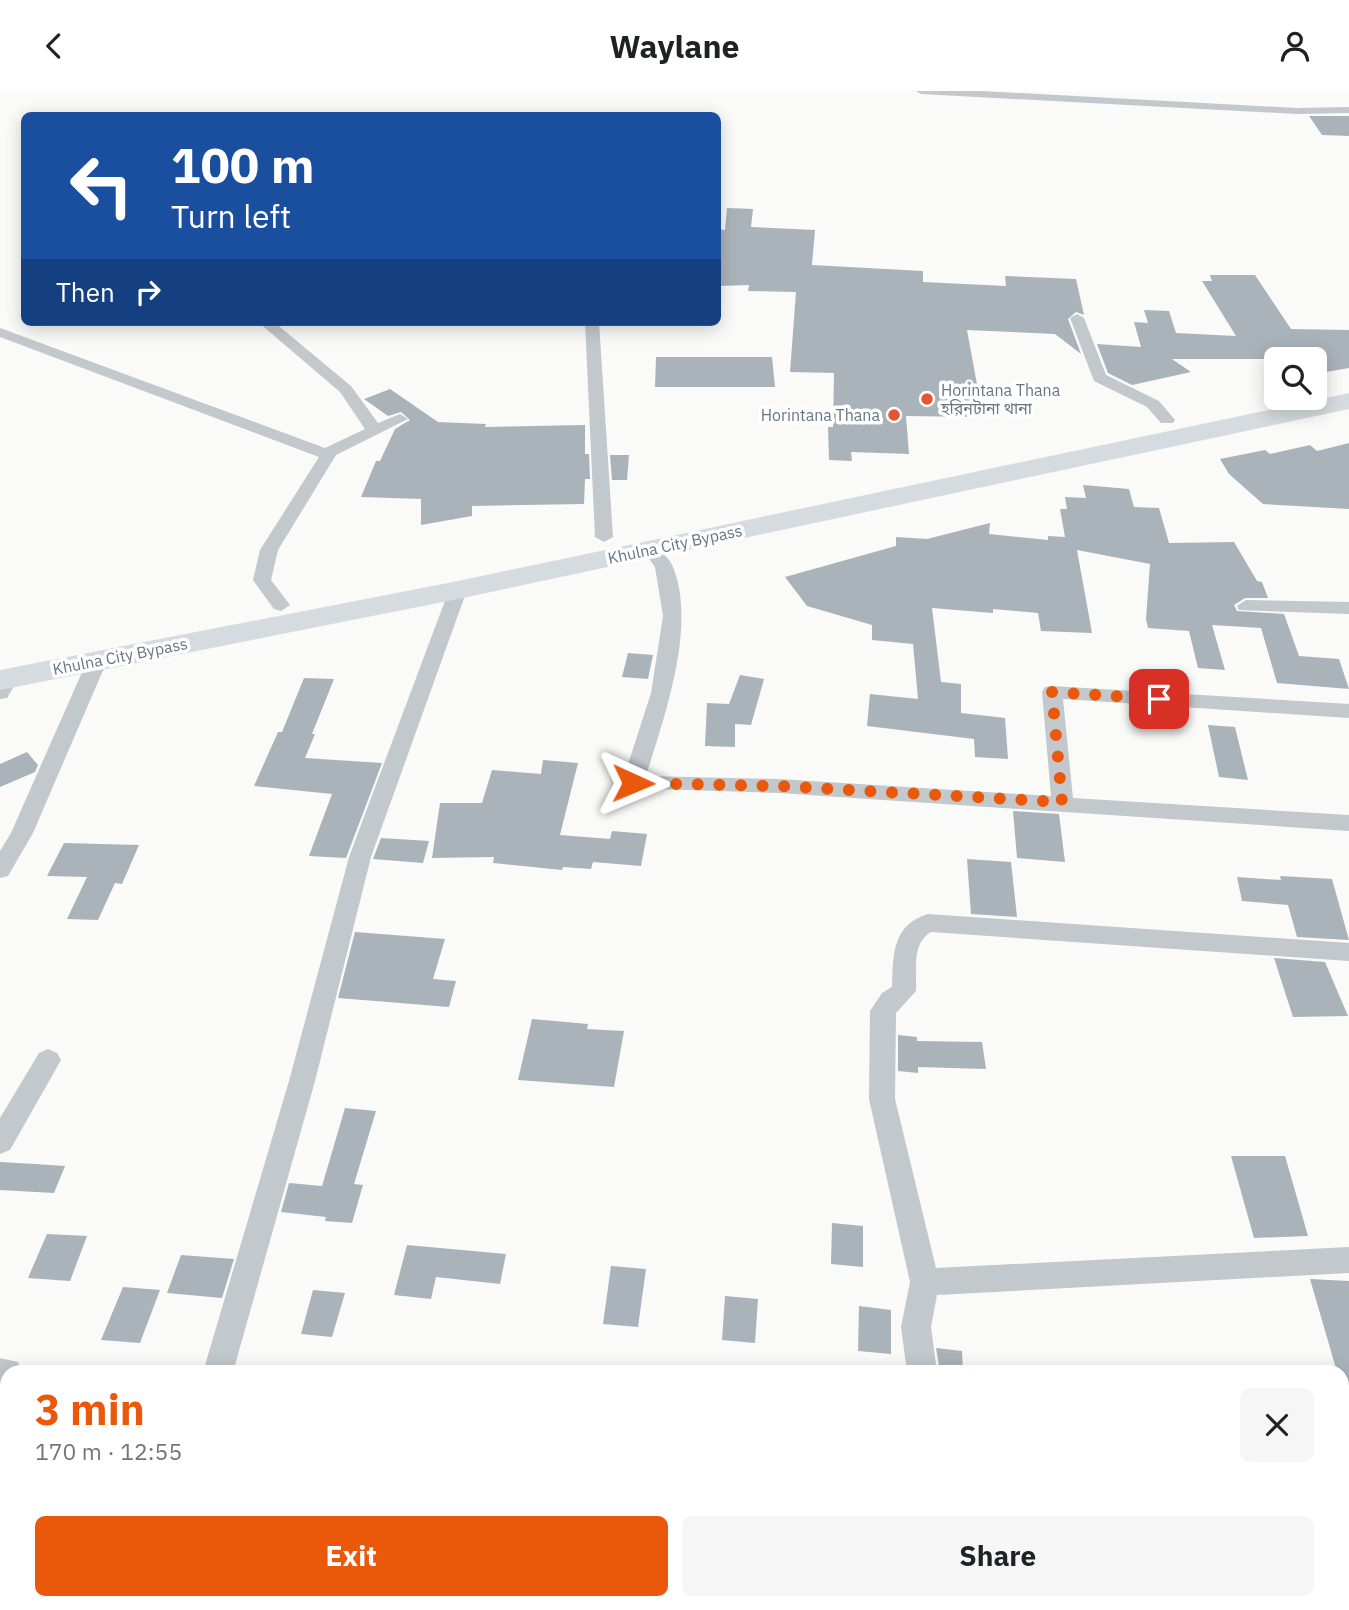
<!DOCTYPE html>
<meta charset="utf-8">
<style>
:root{--surface:#fff;--page:#f6f6f6;--text:#202124;--muted:#757577;--accent:#ea580c}
body{margin:0;font-family:"IBM Plex Sans","Noto Sans Bengali",sans-serif;background:var(--page);color:var(--text);height:100vh;display:flex;flex-direction:column;font-size:26px;white-space:nowrap}
*{box-sizing:border-box;margin:0}
p{font-size:23px;color:var(--muted)}
.icon{flex:none;width:38px;height:38px;fill:none;stroke:currentColor;stroke-width:2;stroke-linecap:round;stroke-linejoin:round}
.map{position:relative;flex:1;overflow:hidden}
.details{position:absolute;left:0px;top:1274px;width:1349px;height:245px;display:flex;flex-direction:column;background:var(--surface);border-radius:21px 21px 0 0;box-shadow:0 4px 18px #0003}
.details>*{flex:none}
.banner{position:absolute;left:21px;top:21px;width:700px;height:214px;border-radius:10px;box-shadow:0 4px 18px #0003;background:#1a4fa0;color:#fff;overflow:hidden}
.controls{position:absolute;left:1264px;top:256px;display:grid;gap:14px}
.controls a{display:grid;place-items:center;width:63px;height:63px;border-radius:10px;background:var(--surface);box-shadow:0 4px 18px #0003;font-size:35px}
.pin{position:absolute;display:grid;place-items:center;width:60px;height:60px;color:#fff;margin:-30px;border-radius:14px;box-shadow:0 4px 10px #0006}
.me{position:absolute;width:77px;margin:-38px;rotate:91deg;stroke-linejoin:round;filter:drop-shadow(0 0 5px #0008)}
.turn{display:flex;align-items:center;gap:24px;height:147px;padding:0 35px;font-size:32px}
.turn .icon{width:91px;height:91px;stroke-width:2.5}
.turn b{display:block;font-size:49px;line-height:60px}
.then{display:flex;align-items:center;height:66px;padding:0 35px;background:#0003;gap:14px;font-size:26px}
.round{display:grid;place-items:center;flex:none;width:74px;height:74px;border-radius:10px;background:var(--page)}
.summary{display:flex;align-items:center;justify-content:space-between;height:119px;padding:0 35px}
h1{font-size:42px;font-weight:700;line-height:52px;color:var(--accent)}
.primary-button{display:flex;gap:14px;margin-top:auto;padding:14px 35px}
.primary-button a{flex:1;height:80px;border-radius:10px;background:var(--accent);color:#fff;font-size:28px;font-weight:700;line-height:80px;text-align:center}
.primary-button a+a{background:var(--page);color:var(--text)}
header{display:flex;justify-content:space-between;align-items:center;height:91px;padding:0 35px;background:var(--surface);font-size:32px;font-weight:700}
.map>svg:first-child{display:block}
</style>
<header><svg class="icon" aria-label="back" viewBox="0 0 24 24"><path d="M15 5l-7 7 7 7"/></svg>Waylane<svg class="icon" aria-label="person" viewBox="0 0 24 24"><circle cx="12" cy="8" r="4"/><path d="M4 21q1-7 8-7t8 7"/></svg></header>
<div class="map">
<svg width="1349" height="1519" viewBox="0 0 1349 1519">
<rect width="100%" height="100%" fill="#fafaf8"/>
<path fill="#aab3b9" d="M1309,25H1349V45L1322,44Z
M727,117L753,118L751,136L815,139L812,174L923,180V191L1006,195L1005,185L1076,188L1084,224L1076,221L1068,228L1081,263L1055,243L967,239L983,326L906,325L909,363L851,361L852,370L829,369L828,336H833L834,282L790,281L796,201L748,200L749,194L718,195V138L725,139Z
M1210,184H1255L1291,238L1349,239V277L1314,283V268H1172L1191,281L1132,294L1108,282L1097,253L1141,256L1134,231L1148,232L1144,219L1169,220L1176,242L1236,245L1202,190H1212Z
M656,266H772L775,296H655Z
M390,298L438,331L486,333L485,336L585,334V363H589L590,388H585L584,413L472,415V425L421,434V408L361,406L376,370H380L395,338L410,329L401,321L388,325L364,308Z
M1349,352V418L1263,413L1229,383L1220,368L1265,359L1270,363L1310,354L1317,360Z
M610,364H629L627,389H612Z
M1083,394L1129,398L1134,416L1159,417L1169,452L1234,451L1257,490L1262,491L1268,507H1245L1234,514L1237,520L1284,523L1299,565L1339,568L1349,598L1277,592L1261,537L1212,534L1225,579L1198,577L1189,540L1148,537L1146,528L1150,473L1077,459L1092,542L1041,540L1038,522L993,518V522L932,517L941,591L961,593V622L1005,627L1008,668L975,666L974,648L867,635L870,603L918,608L913,553L872,549V534L807,515L785,486L896,455V446L927,448L990,432L989,443L1048,449V445L1065,446L1060,418H1067L1065,406L1086,407Z
M628,562L653,564L648,588L622,586Z
M740,584L764,588L751,634L735,633V656L705,655L707,612L729,613Z
M304,587L334,588L312,643H315L305,667L382,672L346,767L309,765L332,703L254,695L278,641H282Z
M1208,634L1235,636L1248,689L1219,686Z
M27,661L38,674L35,681L0,696V673Z
M543,669L578,672L560,744L610,748L612,740L647,743L641,775L593,771L591,778L563,776L562,779L493,772L494,766L432,767L440,712H482L492,679L541,683Z
M1013,720L1059,723L1065,771L1017,767Z
M381,747L429,750L423,772L373,768Z
M64,752L139,754L122,793L115,792L98,829L67,828L87,786L47,785Z
M967,768L1011,771L1017,826L971,823Z
M1280,785L1332,788L1349,849L1297,846L1288,814L1242,810L1237,786L1281,789Z
M355,841L445,848L433,888L456,890L449,916L338,907Z
M1274,867L1325,871L1348,925L1293,926Z
M532,928L588,933L587,938L624,940L614,996L518,989Z
M898,944L917,946V950L982,951L986,978L918,976V982L898,980Z
M345,1017L376,1020L354,1093L363,1094L352,1132L325,1130L326,1126L281,1121L289,1092L322,1095Z
M1231,1065H1285L1308,1145L1254,1147Z
M0,1071L35,1073L65,1075L54,1102L0,1099Z
M832,1132L863,1135V1176L831,1173Z
M47,1143L87,1145L70,1190L28,1187Z
M407,1154L506,1163L500,1193L436,1186L431,1208L394,1204Z
M181,1164L234,1168L222,1207L167,1202Z
M611,1175L646,1178L638,1236L603,1233Z
M1310,1188L1349,1190V1301L1343,1302L1342,1281H1337Z
M123,1196L160,1199L140,1252L101,1249Z
M313,1199L345,1202L332,1246L301,1243Z
M725,1205L758,1208L755,1252L722,1249Z
M859,1215L891,1219V1263L858,1260Z
M936,1257L962,1260L963,1281H940Z"/>
<g fill="none" stroke-linecap="round" stroke-linejoin="round">
<path fill="#c3c8cc" fill-rule="evenodd" d="M916,0H982L1297,17L1349,16V22L1297,23L921,3Z
M1077,223L1084,227L1106,284L1159,310L1175,329L1173,332H1161L1147,316L1094,290L1070,227Z
M258,231H274L351,295L378,332L400,323L408,328L336,364L278,459L271,489L290,514L281,520L274,518L253,489L260,459L319,366L0,246V237L325,357L365,338L340,301Z
M585,231H599L613,446L604,451L595,446Z
M651,453L657,454C662,461 670,469 673,476C697,536 664,626 646,685L779,688L1051,705L1042,601L1045,596L1052,595L1349,613V627L1063,608L1073,707L1349,724V740L779,702L625,697L622,692L651,602L663,525L655,476L642,458Z
M458,493L467,499L371,766L315,990L233,1281H203L289,990L349,766L449,499Z
M1246,509L1349,511V523L1239,519L1237,515Z
M97,564L104,566L107,570L33,742L8,785L0,787V760L11,742L87,570L90,566Z
M9,581L16,583L19,587L7,607L0,608V585Z
M928,823L1349,852V870L931,841C911,853 917,880 916,900L896,922L895,1008L936,1177L1349,1156V1182L937,1204L931,1236L937,1281H907L901,1236L910,1191L869,1008L870,920L882,902L892,896C893,864 892,834 928,823Z
M48,958L57,962L61,969L10,1059L0,1063V1027L39,962Z
M0,1267L18,1271L22,1281H7V1297H0Z
M939,1512H973L974,1519H940Z"/>
<path fill="#d6dbdf" fill-rule="evenodd" d="M1349,302V318L458,508L0,599V579L458,490Z"/>
</g>
<g fill="none" stroke-linecap="round" stroke-linejoin="round">
<path stroke="#ea580c" stroke-width="12" stroke-dasharray="0 21.6" d="M633,692L779,695L1062,711L1052,601L1159,608"/>
</g>
<g fill="#e4572e" stroke="#fff" stroke-width="2.5">
<circle cx="927" cy="308" r="7"/>
<circle cx="894" cy="324" r="7"/>
</g>
<g text-anchor="middle" stroke-width="7" stroke-linejoin="round" paint-order="stroke">
<g font-size="16" fill="#657683" stroke="#fff" text-anchor="start">
<text x="941" y="305">Horintana Thana<tspan x="941" dy="18">হরিনটানা থানা</tspan></text>
<text x="880" y="330" text-anchor="end">Horintana Thana</text>
</g>
<g font-size="16" fill="#657683" stroke="#fff">
<text transform="translate(675 453) rotate(-12)" y="6">Khulna City Bypass</text>
<text transform="translate(120 565) rotate(-11)" y="6">Khulna City Bypass</text>
</g>
</g>
</svg>
<div class="controls">
<a><svg class="icon" aria-label="search" viewBox="0 0 24 24"><circle cx="10" cy="10" r="6"/><path d="M15 15l6 6"/></svg></a>
</div>
<div class="pin" style="left:1159px;top:608px;background:#d93025"><svg class="icon" aria-label="arrive" viewBox="0 0 24 24"><path d="M6 21V4h12l-3 4 3 4H6"/></svg></div>
<svg class="me" style="left:633px;top:692px" viewBox="-20 -20 40 40"><path d="M0-17L14 15 0 8-14 15z" fill="#ea580c" stroke="#fff" stroke-width="4"/></svg>
<div class="banner">
<div class="turn"><svg class="icon" aria-label="left" viewBox="0 0 24 24"><path d="M17 20v-9H6M10 6l-5 5 5 5"/></svg><div><b>100 m</b>Turn left</div></div>
<div class="then">Then<svg class="icon" aria-label="right" viewBox="0 0 24 24"><path d="M7 20v-9h11M14 6l5 5-5 5"/></svg></div>
</div>
<section class="details">
<div class="summary"><div><h1>3 min</h1><p>170 m · 12:55</p></div><a class="round"><svg class="icon" aria-label="close" viewBox="0 0 24 24"><path d="M6 6l12 12M18 6L6 18"/></svg></a></div>
<div class="primary-button"><a>Exit</a><a>Share</a></div>
</section>
</div>
